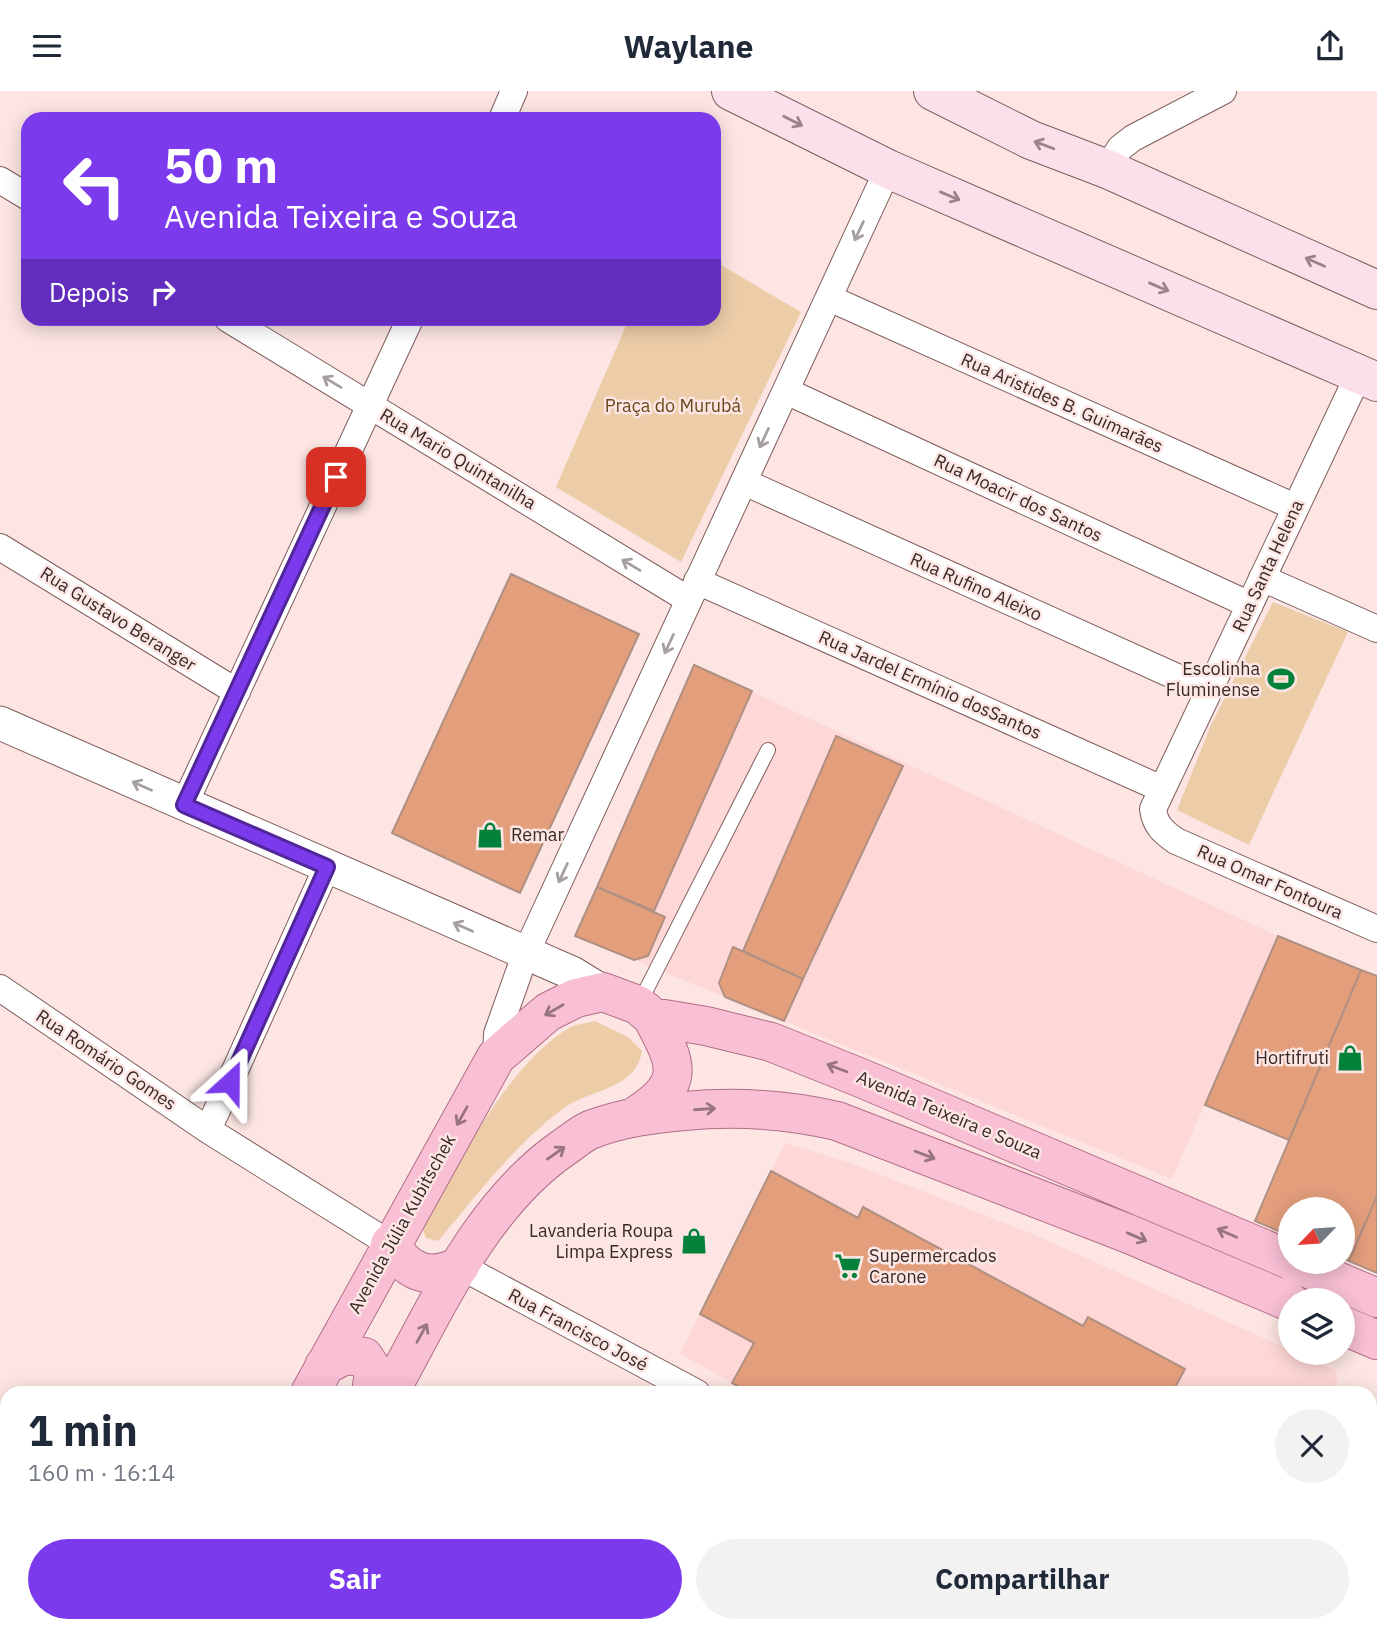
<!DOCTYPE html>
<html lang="pt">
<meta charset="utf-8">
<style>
:root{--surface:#fff;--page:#f2f2f3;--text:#1f2937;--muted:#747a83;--accent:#7c3aed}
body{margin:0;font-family:"IBM Plex Sans",sans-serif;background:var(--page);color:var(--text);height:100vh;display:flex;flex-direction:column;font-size:26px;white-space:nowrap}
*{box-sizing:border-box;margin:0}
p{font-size:23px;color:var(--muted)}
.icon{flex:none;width:38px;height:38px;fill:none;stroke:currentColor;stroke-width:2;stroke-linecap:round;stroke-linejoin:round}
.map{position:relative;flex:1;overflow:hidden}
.details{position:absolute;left:0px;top:1295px;width:1377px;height:247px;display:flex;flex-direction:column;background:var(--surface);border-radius:21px 21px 0 0;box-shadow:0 4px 18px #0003}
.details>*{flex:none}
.guide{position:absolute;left:21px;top:21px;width:700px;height:214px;border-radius:21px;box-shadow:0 4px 18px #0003;background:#7c3aed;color:#fff;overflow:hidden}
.needle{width:46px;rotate:245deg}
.buttons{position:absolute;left:1278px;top:1106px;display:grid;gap:14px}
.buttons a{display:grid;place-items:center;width:77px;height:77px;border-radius:50%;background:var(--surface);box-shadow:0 4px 18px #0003;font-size:35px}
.pin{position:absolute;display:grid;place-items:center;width:60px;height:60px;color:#fff;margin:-30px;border-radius:14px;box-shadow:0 4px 10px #0006}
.me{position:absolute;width:77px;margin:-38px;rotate:24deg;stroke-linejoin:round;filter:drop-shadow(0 0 5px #0008)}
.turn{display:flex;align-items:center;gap:24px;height:147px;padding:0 28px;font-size:32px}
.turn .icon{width:91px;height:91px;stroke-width:2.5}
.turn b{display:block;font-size:49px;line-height:60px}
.then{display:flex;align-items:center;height:66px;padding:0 28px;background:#0003;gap:14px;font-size:26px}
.round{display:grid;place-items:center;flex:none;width:74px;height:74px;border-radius:37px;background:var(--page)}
.summary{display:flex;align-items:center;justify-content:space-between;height:119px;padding:0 28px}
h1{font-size:42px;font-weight:700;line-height:52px}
.action{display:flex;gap:14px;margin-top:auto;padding:14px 28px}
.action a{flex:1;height:80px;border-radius:42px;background:var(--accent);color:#fff;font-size:28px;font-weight:700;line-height:80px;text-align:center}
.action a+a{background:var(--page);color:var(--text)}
header{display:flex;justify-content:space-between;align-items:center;height:91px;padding:0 28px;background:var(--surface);font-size:32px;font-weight:700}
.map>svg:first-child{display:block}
</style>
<header><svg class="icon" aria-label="menu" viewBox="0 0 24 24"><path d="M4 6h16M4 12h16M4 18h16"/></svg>Waylane<svg class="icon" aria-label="share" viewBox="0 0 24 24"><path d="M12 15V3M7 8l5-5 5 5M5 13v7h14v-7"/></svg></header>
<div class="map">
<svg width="1377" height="1541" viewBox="0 0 1377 1541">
<rect width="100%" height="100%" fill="#fce5e3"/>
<path fill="#fed8d6" d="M694,574L1278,845L1172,1088L575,845Z
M785,1052L848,1071L1035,1144L1290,1259V1262L1336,1279L1338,1290L1331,1302H751L680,1263Z"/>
<path fill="#eccda8" d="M714,170L801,221L681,471L556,396L629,228H714Z
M1273,511L1348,541L1249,754L1177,719L1211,634Z
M595,930L628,946L642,960C636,999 590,998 564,1017C515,1053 477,1104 438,1150L426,1147L422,1136C456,1076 509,972 569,937C576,933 587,932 595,930Z"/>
<path fill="#e39e7c" stroke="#af9082" stroke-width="2" d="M511,483L639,543L520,802L392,742Z
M694,574L752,600L654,820L597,796Z
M836,645L903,675L803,888L743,860Z
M597,796L665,826L648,865L634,869L575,845Z
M1278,845L1361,879L1289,1049L1205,1014Z
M733,856L803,888L784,930L725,906L719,892Z
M1361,879L1377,885V1105L1349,1170L1342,1167V1118H1290V1145L1255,1130Z
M771,1080L858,1127L863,1116L1083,1235L1088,1226L1185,1278L1172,1302H751L732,1292L754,1252L700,1223Z
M1377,1105V1182L1349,1170Z
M857,1535H977L988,1541H854Z"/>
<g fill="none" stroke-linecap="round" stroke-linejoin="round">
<g stroke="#7e5d5c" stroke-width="16">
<path id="service" d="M639,913L768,659"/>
</g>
<g stroke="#7e5d5c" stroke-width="28">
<path id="minor" d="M502,28L514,0
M1107,78L1120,57L1133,47L1223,0
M0,89L28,106
M829,207L1295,416
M228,228L689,509
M1359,283L1153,718C1155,734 1163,741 1176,750L1377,838
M786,300L1250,514
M744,391L1208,600
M0,456L237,601
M1262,487L1377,538
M697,490L1162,698
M184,714L410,228
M0,897L208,1039L390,1153
M496,966L497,943L525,864L888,78
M208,1039L327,776
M460,1175L697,1302
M0,1472L7,1477
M97,1535L106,1541
M571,1535L580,1541
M1133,1535L1145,1541"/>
</g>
<g stroke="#7e5d5c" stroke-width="35">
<path id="tertiary" d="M0,632L572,882L603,901"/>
</g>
<g stroke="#7e5d5c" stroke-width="40">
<path id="secondary" d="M731,0L888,78L1377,291
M933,0L1031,49L1107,78L1377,199"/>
</g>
<g stroke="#b26f87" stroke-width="40">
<path id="primary" d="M637,1024C687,992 677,973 652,926
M390,1153C408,1182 429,1190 460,1175
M1293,1171L1377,1207
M1342,1234L1377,1249
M324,1275L345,1264L364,1266L374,1281L371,1302
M310,1302L496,966L548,921L576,907L603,901L638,914L652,926L706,935L771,951L861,987L1290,1169
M389,1302C437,1216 480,1115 563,1057C572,1051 581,1043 590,1039C621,1027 651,1023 684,1020C737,1015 785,1018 837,1030L1129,1143L1290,1211
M181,1541L184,1535
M258,1541L261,1535"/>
</g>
<use href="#service" stroke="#fff" stroke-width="14"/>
<use href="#minor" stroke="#fff" stroke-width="26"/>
<use href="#tertiary" stroke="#fff" stroke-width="33"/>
<use href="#secondary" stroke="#fbdfea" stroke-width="38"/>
<use href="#primary" stroke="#f8bfd5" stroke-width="38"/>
</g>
<defs><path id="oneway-shaft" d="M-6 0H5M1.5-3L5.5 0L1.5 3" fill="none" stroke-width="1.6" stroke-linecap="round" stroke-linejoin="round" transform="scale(1.75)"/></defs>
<g stroke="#9a848a">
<use href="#oneway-shaft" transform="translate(793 30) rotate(27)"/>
<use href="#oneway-shaft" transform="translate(1044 54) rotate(-159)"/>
<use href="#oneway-shaft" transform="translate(950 105) rotate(23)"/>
<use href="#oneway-shaft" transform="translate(1315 171) rotate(-156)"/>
<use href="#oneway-shaft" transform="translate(1159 196) rotate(23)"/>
</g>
<g stroke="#a59f9f">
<use href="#oneway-shaft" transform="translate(859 140) rotate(115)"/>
<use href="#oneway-shaft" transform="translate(332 291) rotate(-149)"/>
<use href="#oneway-shaft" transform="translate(764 347) rotate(115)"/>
<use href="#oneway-shaft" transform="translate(631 474) rotate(-149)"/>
<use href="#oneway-shaft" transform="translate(669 553) rotate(115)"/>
<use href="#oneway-shaft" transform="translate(142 695) rotate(-156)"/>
<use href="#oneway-shaft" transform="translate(563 782) rotate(115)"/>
<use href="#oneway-shaft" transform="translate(463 836) rotate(-156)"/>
</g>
<g stroke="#98747f">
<use href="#oneway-shaft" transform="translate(554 919) rotate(150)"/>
<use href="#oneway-shaft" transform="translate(837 977) rotate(-159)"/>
<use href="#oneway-shaft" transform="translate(705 1018) rotate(-4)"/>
<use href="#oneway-shaft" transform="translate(462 1025) rotate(119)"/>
<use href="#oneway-shaft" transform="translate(556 1062) rotate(-35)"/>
<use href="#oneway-shaft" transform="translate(925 1064) rotate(21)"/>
<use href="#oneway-shaft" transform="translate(1227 1142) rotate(-156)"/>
<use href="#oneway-shaft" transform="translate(1137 1146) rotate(23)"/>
<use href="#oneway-shaft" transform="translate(422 1242) rotate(-61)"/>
</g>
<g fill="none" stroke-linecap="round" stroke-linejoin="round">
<g stroke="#51269a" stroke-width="18">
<path id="route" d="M230,991L327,776L184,714L336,386"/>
</g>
<use href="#route" stroke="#7c3aed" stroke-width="12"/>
</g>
<defs>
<g id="stadium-bare" transform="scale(2.1)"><path d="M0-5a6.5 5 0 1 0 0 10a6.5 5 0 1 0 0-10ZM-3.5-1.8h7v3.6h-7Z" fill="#04823b" stroke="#fce5e3" stroke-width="2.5" paint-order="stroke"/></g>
<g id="shop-bare" transform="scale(2.1)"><path d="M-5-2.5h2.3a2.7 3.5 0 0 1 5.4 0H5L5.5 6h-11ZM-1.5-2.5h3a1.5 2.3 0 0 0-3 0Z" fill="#04823b" stroke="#fce5e3" stroke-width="2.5" paint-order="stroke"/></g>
<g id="supermarket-bare" transform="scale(2.1)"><path d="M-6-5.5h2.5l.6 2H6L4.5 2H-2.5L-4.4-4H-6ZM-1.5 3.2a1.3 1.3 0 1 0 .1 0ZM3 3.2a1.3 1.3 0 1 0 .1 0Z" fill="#04823b" stroke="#fce5e3" stroke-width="2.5" paint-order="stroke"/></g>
</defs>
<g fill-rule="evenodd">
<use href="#stadium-bare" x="1281" y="588"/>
<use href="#shop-bare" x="490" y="744"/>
<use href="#shop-bare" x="1350" y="967"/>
<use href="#shop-bare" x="694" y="1150"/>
<use href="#supermarket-bare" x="848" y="1175"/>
</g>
<g text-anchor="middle" stroke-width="5" stroke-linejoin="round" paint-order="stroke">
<g font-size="18" fill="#382929" stroke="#fce5e3">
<text transform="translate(1062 312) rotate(24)" y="6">Rua Aristides B. Guimarães</text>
<text transform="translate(458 368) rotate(31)" y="6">Rua Mario Quintanilha</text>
<text transform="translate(1018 407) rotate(25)" y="6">Rua Moacir dos Santos</text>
<text transform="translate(1268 475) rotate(-65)" y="6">Rua Santa Helena</text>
<text transform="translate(976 496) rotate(24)" y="6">Rua Rufino Aleixo</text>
<text transform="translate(118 528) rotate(32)" y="6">Rua Gustavo Beranger</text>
<text transform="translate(930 594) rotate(24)" y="6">Rua Jardel Ermínio dosSantos</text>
<text transform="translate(1270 791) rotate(24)" y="6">Rua Omar Fontoura</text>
<text transform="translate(106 969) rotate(34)" y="6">Rua Romário Gomes</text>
<text transform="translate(949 1024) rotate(23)" y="6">Avenida Teixeira e Souza</text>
<text transform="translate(402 1133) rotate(-61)" y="6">Avenida Júlia Kubitschek</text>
<text transform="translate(578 1239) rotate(28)" y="6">Rua Francisco José</text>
</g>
<g font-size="18" fill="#68481a" stroke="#fce5e3">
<text x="673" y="321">Praça do Murubá</text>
</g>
<g font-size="18" fill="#382929" stroke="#fce5e3" text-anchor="end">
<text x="1260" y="584">Escolinha<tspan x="1260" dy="21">Fluminense</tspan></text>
<text x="511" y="750" text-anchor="start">Remar</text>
<text x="1329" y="973">Hortifruti</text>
<text x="673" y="1146">Lavanderia Roupa<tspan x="673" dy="21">Limpa Express</tspan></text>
<text x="869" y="1171" text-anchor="start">Supermercados<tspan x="869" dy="21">Carone</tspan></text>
</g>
</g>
</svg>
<div class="buttons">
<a><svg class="needle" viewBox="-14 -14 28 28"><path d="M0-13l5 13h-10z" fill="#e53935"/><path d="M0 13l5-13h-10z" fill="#747a83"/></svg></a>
<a><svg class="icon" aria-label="layers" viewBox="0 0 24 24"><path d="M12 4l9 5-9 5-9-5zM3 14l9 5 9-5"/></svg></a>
</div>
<div class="pin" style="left:336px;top:386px;background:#d93025"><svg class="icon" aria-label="arrive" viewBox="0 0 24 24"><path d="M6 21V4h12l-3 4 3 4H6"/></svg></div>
<svg class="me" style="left:230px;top:991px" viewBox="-20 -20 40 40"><path d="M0-17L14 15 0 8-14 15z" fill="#7c3aed" stroke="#fff" stroke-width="4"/></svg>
<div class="guide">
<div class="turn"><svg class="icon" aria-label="left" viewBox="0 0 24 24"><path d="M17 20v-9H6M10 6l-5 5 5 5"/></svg><div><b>50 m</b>Avenida Teixeira e Souza</div></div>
<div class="then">Depois<svg class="icon" aria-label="right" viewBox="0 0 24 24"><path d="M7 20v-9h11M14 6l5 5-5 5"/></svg></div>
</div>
<section class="details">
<div class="summary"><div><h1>1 min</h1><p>160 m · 16:14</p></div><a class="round"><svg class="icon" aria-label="close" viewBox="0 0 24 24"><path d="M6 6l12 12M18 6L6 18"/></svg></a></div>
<div class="action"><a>Sair</a><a>Compartilhar</a></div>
</section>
</div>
